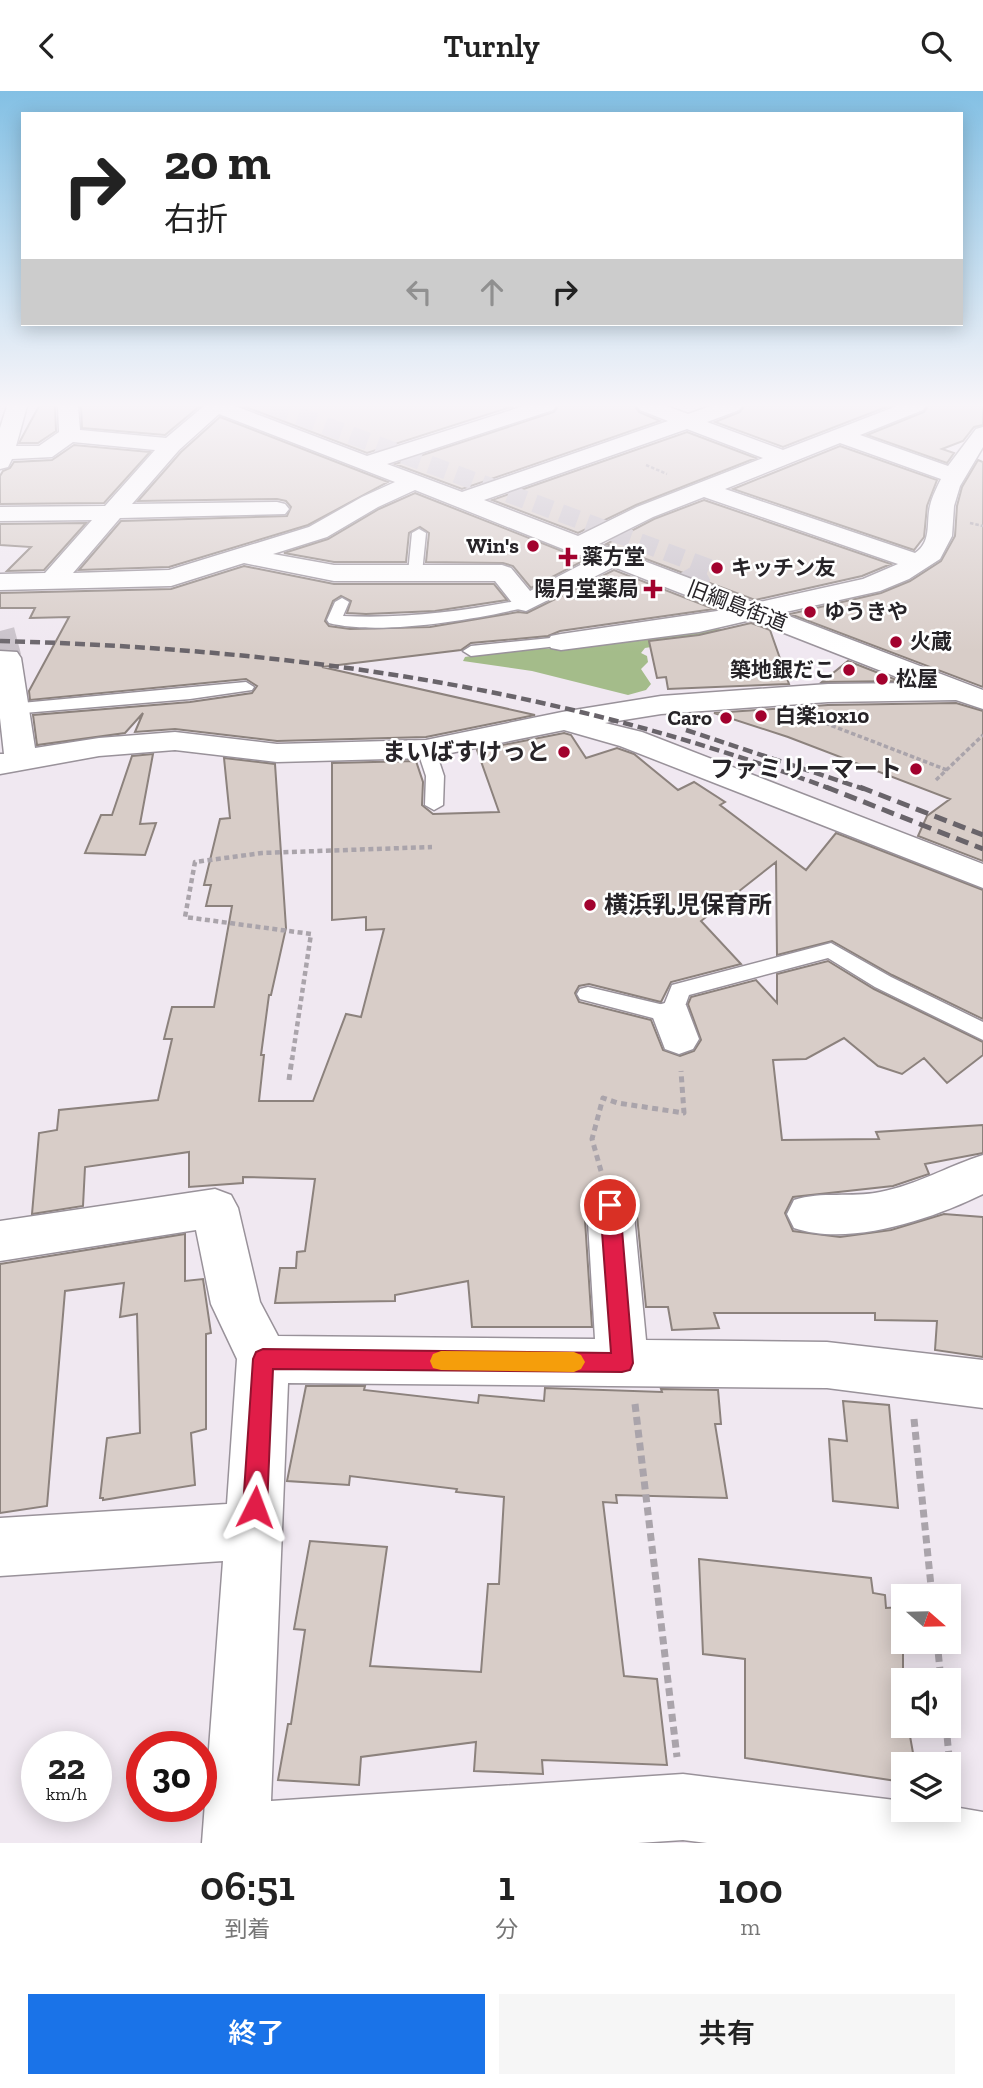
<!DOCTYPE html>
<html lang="ja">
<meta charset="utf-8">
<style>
:root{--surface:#fff;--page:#f6f6f6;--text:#222;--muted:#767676;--accent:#1a73e8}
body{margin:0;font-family:"Zilla Slab","Noto Sans JP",serif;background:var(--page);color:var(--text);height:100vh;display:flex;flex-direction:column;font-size:26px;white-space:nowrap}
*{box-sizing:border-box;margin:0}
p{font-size:23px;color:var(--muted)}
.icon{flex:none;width:38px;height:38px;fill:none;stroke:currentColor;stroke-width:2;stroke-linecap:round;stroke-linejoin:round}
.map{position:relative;height:1752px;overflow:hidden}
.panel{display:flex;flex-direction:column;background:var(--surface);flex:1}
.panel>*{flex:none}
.banner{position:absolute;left:21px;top:21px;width:942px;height:214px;border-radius:0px;box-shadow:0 4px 18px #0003;background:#fff;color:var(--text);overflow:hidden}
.needle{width:46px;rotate:110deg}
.fabs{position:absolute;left:891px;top:1493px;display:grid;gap:14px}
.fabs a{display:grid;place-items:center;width:70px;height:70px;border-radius:0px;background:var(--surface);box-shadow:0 4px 18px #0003;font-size:35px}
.speed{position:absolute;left:21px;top:1640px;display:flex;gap:14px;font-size:35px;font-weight:700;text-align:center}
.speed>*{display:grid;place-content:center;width:91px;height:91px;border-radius:50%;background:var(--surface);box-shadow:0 4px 18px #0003;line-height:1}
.speed small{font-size:18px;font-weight:400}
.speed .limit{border:10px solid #d22;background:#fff;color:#111}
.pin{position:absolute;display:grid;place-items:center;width:60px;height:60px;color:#fff;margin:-30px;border:4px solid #fff;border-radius:50%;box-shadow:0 2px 7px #0007}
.me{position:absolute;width:77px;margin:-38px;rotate:3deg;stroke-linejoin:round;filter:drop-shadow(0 0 5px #0008)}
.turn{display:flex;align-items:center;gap:24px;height:147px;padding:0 28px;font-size:32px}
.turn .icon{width:91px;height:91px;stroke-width:2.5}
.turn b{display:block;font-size:49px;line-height:60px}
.lanes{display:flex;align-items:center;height:66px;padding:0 28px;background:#0003;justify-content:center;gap:35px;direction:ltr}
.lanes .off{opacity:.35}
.eta{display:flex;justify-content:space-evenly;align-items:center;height:119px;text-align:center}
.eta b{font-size:42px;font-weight:600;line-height:49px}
.action{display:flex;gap:14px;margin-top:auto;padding:14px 28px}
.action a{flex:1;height:80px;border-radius:0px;background:var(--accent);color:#fff;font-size:28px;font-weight:600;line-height:80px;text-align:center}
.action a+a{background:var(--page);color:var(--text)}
header{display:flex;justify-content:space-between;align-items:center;height:91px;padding:0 28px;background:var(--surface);font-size:32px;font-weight:600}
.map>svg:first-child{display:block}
</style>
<header><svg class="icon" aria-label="back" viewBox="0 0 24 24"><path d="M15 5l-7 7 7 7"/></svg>Turnly<svg class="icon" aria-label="search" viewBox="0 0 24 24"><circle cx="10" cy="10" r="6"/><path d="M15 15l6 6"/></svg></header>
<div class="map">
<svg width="983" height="1752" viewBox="0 0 983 1752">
<rect width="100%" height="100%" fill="#f0e8f1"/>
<path fill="#a4bc8a" d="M712,534L720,538L714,546L645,557L641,562L647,565L648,571L641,578L651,593L646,599L628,604L532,580L463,570L465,566C499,560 535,555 569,559L576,555Z"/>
<path fill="#d8cdc8" stroke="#8c827d" stroke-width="2" d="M39,315H55L56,340L38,352H19Z
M81,315H200L165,344L82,337Z
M243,315H514L367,362Z
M558,315H635L639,321L660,330L462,398L395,373L554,321Z
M744,315H889L783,356L715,331L740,321Z
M928,315H983V334L974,336L963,350L942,358L954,362L947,372L867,344L924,321Z
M220,326L388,391L308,434L169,476L79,479L121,430L287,425L291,416L286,410L277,408L138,410L181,361Z
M687,341L756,367L636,414L578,442L492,409Z
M74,354L150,361L104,412L0,413V385L3,380L10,377L14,371L52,369Z
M840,355L937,389L927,415L924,446L914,459L733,398Z
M978,369L983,371V596L790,523L881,502L910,490L941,470L955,445L957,415L962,396Z
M415,402L567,462L585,469L531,497L513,475L503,472L426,471L429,442L420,436L409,442L406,471H334L284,462L328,448L379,418Z
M704,409L891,473L862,485L755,509L606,453L654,428Z
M86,432L44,479L7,480L31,456L0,454V433Z
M244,475L334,493H494L507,509L435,520L366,523L347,522L351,510L341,505L333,510L325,530L329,535L350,538L430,536L518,521L527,522L614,479L714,518L560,540L548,545L471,552L461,559L322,576L535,624L426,646L277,650L175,638L135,641L143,622L125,642L37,654L33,624L190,611L252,602L257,595L246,588L30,609L29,600L69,526L30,527L35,517H0V502L171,498Z
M751,532L770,539L789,593L668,598L666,586L657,587L649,550L699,544Z
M848,570L899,590L822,591Z
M956,612L983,620V770L918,745L927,725L950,708L788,646L714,622L828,614Z
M564,642L571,644L586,667L617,657L634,663L678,699L694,691L725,711L720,714L806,779L836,742L983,799V928L892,884L832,850L777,864L776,771L701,830L741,873L671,891L661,911L589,893L579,895L575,902L579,911L651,929L663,959L680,965L694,960L701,949L688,913L691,906L756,889L777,912V883L828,870L874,898L983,951V964L947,992L924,967L902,983L878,975L844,947L806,968L773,969L782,1049L879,1048L876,1041L983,1034V1062L925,1073L929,1083L893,1095L793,1106L785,1122L793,1140L840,1146L891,1139L944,1123L983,1126V1266L935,1259L937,1230L875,1229V1222H714L719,1237L672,1239L668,1216H646L636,1114L627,1099L611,1093L593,1099L584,1114L592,1236H472L468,1190L395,1204V1210L275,1212L280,1177H296L297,1161L305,1160L315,1088L243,1086V1092L189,1096V1061L85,1076L83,1115L32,1123L39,1042L57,1039L59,1019L158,1009L172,948H164L172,916H214L232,815H206L211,794H204L220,728L230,727L224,667L275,673L286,837L271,904H269L261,964H264L259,1010H313L346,923L361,926L384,838L366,839V826L332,829V672L416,670L423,691L422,714L433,723L499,721L477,659Z
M153,663L140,733L156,732L145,764L85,762L101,724H112L132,665Z
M185,1143V1190L203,1188L211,1242L206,1243V1338L191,1342L195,1394L103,1409V1407H100L107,1347L140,1342L137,1223L120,1226L124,1192L65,1200L47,1415L0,1422V1173Z
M306,1295H365L364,1299L478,1312L479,1304L544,1310L545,1297L662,1301L661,1298L718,1299L721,1333H715L727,1407L616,1404L617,1412L603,1411L624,1585L657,1588L667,1674L542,1669L543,1683L474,1680L476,1651L361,1666L359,1694L278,1689L288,1633H291L305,1539L294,1538L310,1450L387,1456L370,1575L481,1581L488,1493H499L504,1406L456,1401L457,1398L350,1385L349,1394L287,1390Z
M843,1310L889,1314L898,1417L833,1410L829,1348L847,1350Z
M699,1468L871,1487L873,1502L885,1504L886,1517L903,1516V1634H908L915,1673H903V1691L745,1667V1568L703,1563Z"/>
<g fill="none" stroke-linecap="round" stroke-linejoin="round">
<path stroke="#c8c1c9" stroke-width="18" stroke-dasharray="18 10" stroke-linecap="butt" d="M272,315L712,478L701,484"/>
<path stroke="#c8c1c9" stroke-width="24" stroke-dasharray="24 12" stroke-linecap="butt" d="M684,494L704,482"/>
<path stroke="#c8c1c9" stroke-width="29" stroke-dasharray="29 15" stroke-linecap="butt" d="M0,540L7,567"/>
<g stroke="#99929a" stroke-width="3">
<path id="service" d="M419,438L426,442L422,482L415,486L408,482L412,442Z
M342,507L349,511L343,525C405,528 466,520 526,508L533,512L531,515C480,528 379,545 329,532L327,529L335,511Z
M561,546L569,551L566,554L471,565L463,560L471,555Z
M246,591L254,596L252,599L190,608L0,624V614Z
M426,653L435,658L444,685L443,714L434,719L425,714L426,685L417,658Z
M831,852L891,886L983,931V949L875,896L828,867L689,904L680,929L672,932L580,908L577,903L580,898L588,896L664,914L672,894Z"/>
</g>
<g stroke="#99929a" stroke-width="3">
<path id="minor" d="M7,315H27L16,355H39L59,341L58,315H78L80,339L166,347L204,315H235L367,365L524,315H556L553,319L387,373L462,401L668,330L640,319L637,315H666L688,323L711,315H742L739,319L707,331L783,359L897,315H926L923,319L860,344L948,375L976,338L983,336V356L960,395L954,415L952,445L940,468L909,488L880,500L781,522L983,599V618L956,609L828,611L661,623L605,632L642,641L983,773V797L620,655L564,639L426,667L277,671L175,659L99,665L0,683V663H4L0,627V560L17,561L21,567L35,657L99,647L175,641L277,653L426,649L562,621L661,605L828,593L912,592L751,529L699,541L561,559L551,557L547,551L551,545L561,543L724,519L614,476L526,520L517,518L495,490H334L244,472L171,495L0,499V483L45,482L92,429L0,430V416L105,415L155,359L73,351L52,366L12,368L8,376L0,378V337ZM219,323L395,391L362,406L309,436L169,479L73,482L120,427L285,423L289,418L285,413L277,411L132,413L179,359ZM687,338L763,367L637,416L578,445L484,409ZM840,352L941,388C937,396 932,406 930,415C926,432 932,451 915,462L725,398ZM415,399L568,460L592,468L530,500L511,477L502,474H334L273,463L327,446L378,416ZM704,406L898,473L863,488L755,512L599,453L653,426Z
M672,910L686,914L699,948L693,958L679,963L665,958L652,924L658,914Z
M983,1064V1103C932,1128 850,1156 794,1137L787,1123L794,1109C822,1100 851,1107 880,1101C917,1094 948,1075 983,1064Z
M610,1095L626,1101L633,1114L646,1249L827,1251L983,1269V1317L827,1297L288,1292L271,1710L683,1683L903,1710V1718H948V1715L983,1721V1752H707L683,1749L638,1752H202L223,1470L0,1485V1427L227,1413L237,1268L211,1213L196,1139L0,1170V1130L215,1098L231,1104L238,1117L260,1211L278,1245L595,1248L587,1114L594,1101Z"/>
</g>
<path stroke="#aaa4ab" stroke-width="2.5" stroke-dasharray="3.5 2" stroke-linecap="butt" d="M646,374L667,383
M970,432L983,435"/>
<path stroke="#aaa4ab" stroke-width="3.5" stroke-dasharray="4.5 2.5" stroke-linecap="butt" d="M825,632L947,679
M936,689L983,644"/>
<path stroke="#aaa4ab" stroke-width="4.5" stroke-dasharray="5 3.5" stroke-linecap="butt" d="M292,969L311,843L185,826L195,771L262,762L432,756"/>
<path stroke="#aaa4ab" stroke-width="5" stroke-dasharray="6 4.5" stroke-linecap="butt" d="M289,989L292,967
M601,1080L592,1048L603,1007L618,1012L684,1022L681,980"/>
<path stroke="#aaa4ab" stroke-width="7" stroke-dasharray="8 5" stroke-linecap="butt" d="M635,1313L677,1666
M914,1328L932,1505
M937,1550L941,1589
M946,1634L952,1697"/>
<use href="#service" fill="#fff" fill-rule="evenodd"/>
<use href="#minor" fill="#fff" fill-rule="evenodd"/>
<path stroke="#69646a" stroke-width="4.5" stroke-dasharray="10 5" stroke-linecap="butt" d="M0,550C292,558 556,595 831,698
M686,639L864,698"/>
<path stroke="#69646a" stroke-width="5" stroke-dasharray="13 7" stroke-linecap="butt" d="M826,696L983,758
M860,696L983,744"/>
</g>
<linearGradient id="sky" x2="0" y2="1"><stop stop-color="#83c0e4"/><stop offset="0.56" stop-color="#f8f5f9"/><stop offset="1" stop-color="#f8f5f9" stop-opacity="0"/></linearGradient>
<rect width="983" height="561" fill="url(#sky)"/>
<path fill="#e11d48" stroke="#92132f" stroke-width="2" d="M610,1106L617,1109L620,1114L633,1272L630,1279L622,1281L273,1278L267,1416L263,1424L255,1427L247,1424L243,1416L253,1268L256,1261L263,1258L611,1262L600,1114L603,1109Z"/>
<path fill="#f59e0b" d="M441,1260L574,1261L581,1264L585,1271L581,1278L574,1281L441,1279L433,1277L430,1270L433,1263Z"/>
<g fill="#a2022e" stroke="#fff" stroke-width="2.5">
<circle cx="533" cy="455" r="7"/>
<path d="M564.5 455.5h7v7h7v7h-7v7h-7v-7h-7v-7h7z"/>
<circle cx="717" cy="477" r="7"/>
<path d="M649.5 487.5h7v7h7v7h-7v7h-7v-7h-7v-7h7z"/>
<circle cx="810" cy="521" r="7"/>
<circle cx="896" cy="551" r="7"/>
<circle cx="849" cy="579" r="7"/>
<circle cx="882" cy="588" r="7"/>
<circle cx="761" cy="625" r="7"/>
<circle cx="726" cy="627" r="7"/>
<circle cx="564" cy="661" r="7"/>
<circle cx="916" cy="678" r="7"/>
<circle cx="590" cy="814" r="7"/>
</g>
<g text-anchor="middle" stroke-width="5" stroke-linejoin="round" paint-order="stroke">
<g font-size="21" font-weight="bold" fill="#272428" stroke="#fff" text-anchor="start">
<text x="519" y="462" text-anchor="end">Win's</text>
<text x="582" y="473">薬方堂</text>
<text x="731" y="484">キッチン友</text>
<text x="639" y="505" text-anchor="end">陽月堂薬局</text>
<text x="824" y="528">ゆうきや</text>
<text x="910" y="558">火蔵</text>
<text x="835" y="586" text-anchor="end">築地銀だこ</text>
<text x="896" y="595">松屋</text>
<text x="775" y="632">白楽10x10</text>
<text x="712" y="634" text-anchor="end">Caro</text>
</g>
<g font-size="21" fill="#272428" stroke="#fff">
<text transform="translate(737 515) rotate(21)" y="7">旧綱島街道</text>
</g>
<g font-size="24" font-weight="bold" fill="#272428" stroke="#fff" text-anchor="end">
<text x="550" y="669">まいばすけっと</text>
<text x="902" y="686">ファミリーマート</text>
<text x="604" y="822" text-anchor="start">横浜乳児保育所</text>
</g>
</g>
</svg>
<div class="fabs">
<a><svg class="needle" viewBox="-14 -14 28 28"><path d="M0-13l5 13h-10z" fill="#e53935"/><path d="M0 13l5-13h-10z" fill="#767676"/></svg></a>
<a><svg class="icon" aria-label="sound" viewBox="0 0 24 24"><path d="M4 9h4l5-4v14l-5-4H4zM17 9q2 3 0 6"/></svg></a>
<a><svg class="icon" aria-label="layers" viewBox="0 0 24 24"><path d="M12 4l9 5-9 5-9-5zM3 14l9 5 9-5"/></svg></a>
</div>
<div class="speed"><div>22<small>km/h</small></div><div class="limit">30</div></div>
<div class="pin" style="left:610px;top:1114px;background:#d93025"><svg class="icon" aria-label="arrive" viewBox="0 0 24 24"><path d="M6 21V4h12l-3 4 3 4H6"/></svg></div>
<svg class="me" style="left:255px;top:1416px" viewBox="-20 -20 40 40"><path d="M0-17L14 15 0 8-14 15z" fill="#e11d48" stroke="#fff" stroke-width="4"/></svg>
<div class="banner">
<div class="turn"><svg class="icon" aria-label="right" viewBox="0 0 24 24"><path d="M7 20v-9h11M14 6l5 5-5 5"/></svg><div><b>20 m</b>右折</div></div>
<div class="lanes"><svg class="icon off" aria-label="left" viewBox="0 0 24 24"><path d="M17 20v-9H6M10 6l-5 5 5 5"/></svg><svg class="icon off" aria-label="ahead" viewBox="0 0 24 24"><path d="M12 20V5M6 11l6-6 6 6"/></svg><svg class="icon" aria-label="right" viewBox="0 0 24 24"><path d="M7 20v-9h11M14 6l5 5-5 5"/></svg></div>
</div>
</div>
<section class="panel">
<div class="eta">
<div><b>06:51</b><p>到着</p></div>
<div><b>1</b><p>分</p></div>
<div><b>100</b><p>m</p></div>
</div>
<div class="action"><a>終了</a><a>共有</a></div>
</section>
